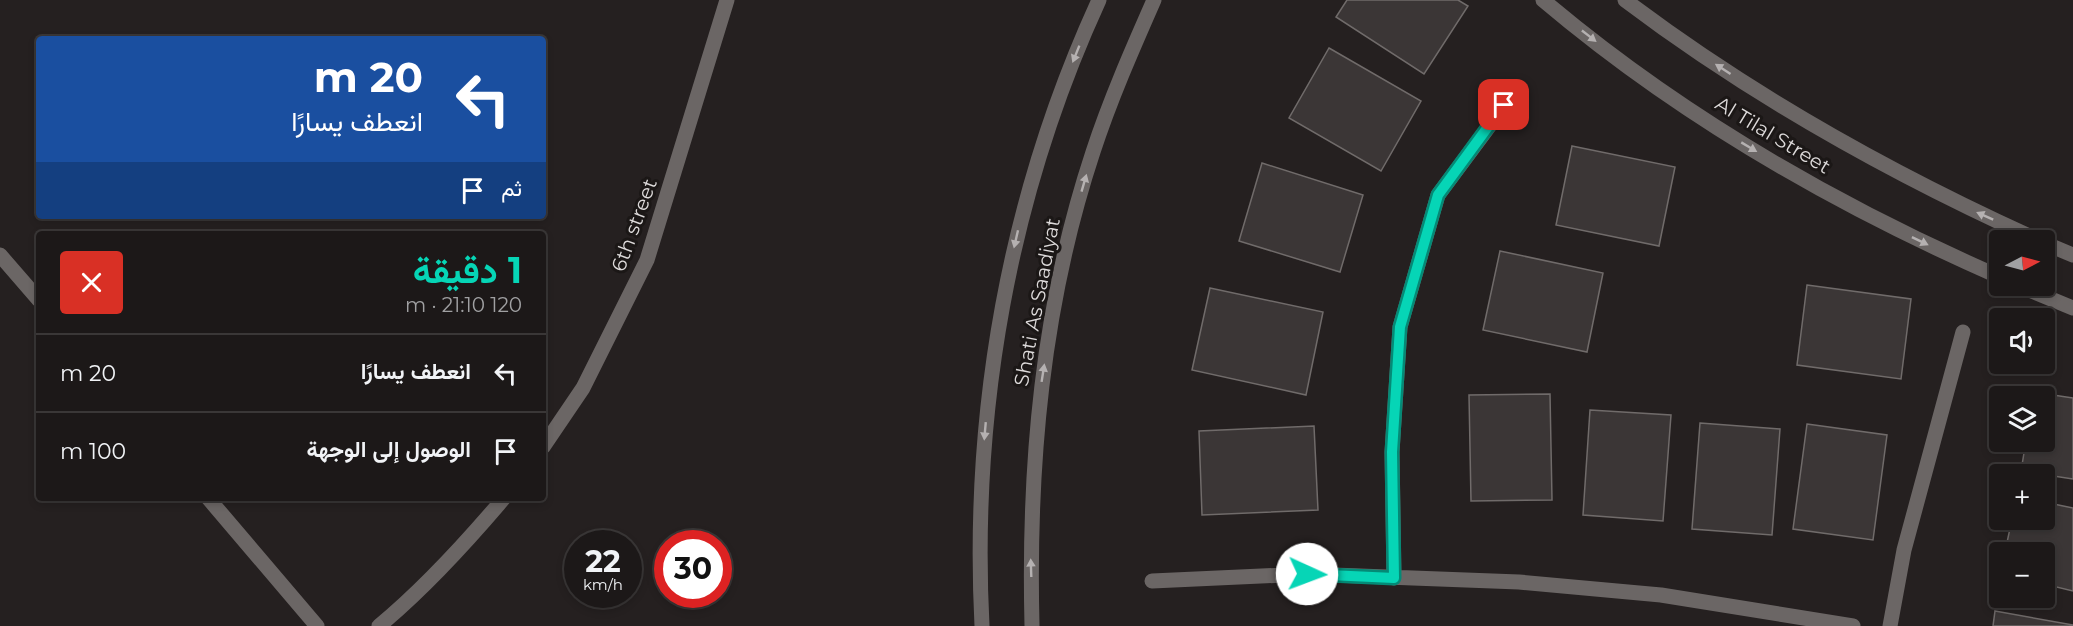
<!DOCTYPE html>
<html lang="ar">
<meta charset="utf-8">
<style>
:root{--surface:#1c1818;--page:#252121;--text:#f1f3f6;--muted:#a0a0a2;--line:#3a3737;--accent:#06d5b6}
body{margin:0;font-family:Montserrat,Vazirmatn,sans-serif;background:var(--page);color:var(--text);direction:rtl;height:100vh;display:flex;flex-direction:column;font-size:22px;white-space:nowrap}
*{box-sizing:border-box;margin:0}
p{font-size:20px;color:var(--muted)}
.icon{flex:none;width:33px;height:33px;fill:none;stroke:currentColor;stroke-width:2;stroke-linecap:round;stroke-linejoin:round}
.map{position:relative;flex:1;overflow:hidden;direction:ltr}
.sheet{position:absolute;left:36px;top:231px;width:510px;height:270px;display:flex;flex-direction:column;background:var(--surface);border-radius:6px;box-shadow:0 3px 9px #0003,0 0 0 2px var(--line);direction:rtl}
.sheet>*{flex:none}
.banner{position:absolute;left:36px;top:36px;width:510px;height:183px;border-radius:6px;box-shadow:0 3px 9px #0003,0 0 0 2px var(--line);direction:rtl;background:#1a4fa0;color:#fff;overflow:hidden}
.needle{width:39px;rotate:84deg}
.tools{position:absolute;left:1989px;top:230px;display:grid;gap:12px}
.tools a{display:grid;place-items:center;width:66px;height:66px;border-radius:6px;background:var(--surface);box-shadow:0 3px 9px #0003,0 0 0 2px var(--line);font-size:30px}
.speed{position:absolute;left:564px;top:530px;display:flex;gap:12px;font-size:30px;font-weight:700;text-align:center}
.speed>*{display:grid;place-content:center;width:78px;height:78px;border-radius:50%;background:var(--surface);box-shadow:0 3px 9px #0003,0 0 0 2px var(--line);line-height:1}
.speed small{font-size:15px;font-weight:400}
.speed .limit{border:9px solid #d22;background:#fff;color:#111}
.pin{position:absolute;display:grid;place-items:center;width:51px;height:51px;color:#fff;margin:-26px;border-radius:12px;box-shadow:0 3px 9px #0006}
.me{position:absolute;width:66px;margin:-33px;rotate:92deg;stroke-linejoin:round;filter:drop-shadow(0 0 4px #0008)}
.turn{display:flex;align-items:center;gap:21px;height:126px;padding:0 24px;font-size:27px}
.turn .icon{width:78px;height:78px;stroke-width:2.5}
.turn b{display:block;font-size:42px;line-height:51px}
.then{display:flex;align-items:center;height:57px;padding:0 24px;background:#0003;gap:12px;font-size:22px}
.round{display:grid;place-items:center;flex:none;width:63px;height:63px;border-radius:6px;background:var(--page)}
.head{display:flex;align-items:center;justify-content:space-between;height:102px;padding:0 24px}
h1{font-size:36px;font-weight:700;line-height:45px;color:var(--accent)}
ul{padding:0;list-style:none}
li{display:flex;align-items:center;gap:18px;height:78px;padding:0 24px;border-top:2px solid var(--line)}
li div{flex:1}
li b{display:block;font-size:22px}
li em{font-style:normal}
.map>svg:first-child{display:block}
</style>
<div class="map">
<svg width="2073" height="626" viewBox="0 0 2073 626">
<rect width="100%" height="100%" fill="#252020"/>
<path fill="#3b3636" stroke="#706b6a" stroke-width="1.5" d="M1347,0H1458L1468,6L1424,74L1336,17Z
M1329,48L1421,101L1381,171L1289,118Z
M1572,146L1675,167L1659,246L1556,225Z
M1262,163L1363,195L1340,272L1239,241Z
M1500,251L1603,273L1587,352L1483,330Z
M1807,285L1911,299L1901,379L1797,365Z
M1210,288L1323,312L1306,395L1192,370Z
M2033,392L2073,398V479L2021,471L2026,441H2044V396H2033Z
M1550,394L1552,500L1471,501L1469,395Z
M1590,410L1671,415L1663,521L1583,515Z
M1700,423L1780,429L1772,535L1692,529Z
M1807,424L1887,435L1873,540L1793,529Z
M1314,426L1318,510L1202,515L1199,431Z
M2044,502L2073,508V591L2044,584V552H2005L2012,519H2044Z
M1995,611L2073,625V626H1993Z"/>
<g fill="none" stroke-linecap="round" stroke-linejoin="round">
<path stroke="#6b6665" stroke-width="15" d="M1543,0C1679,115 1837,206 2000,277
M1625,0C1752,96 1892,174 2038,240
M2044,243L2073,255
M0,255L39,300
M2017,285L2073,308
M543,447L583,388L647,260L727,0
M208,498L317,626
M1394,578L1392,452L1400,327L1438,195L1505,105
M1152,581L1307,574L1519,582L1661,595L1853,626
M379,626C425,588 465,544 504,498
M982,626C971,411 1009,196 1099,0
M1032,626C1028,465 1042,306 1093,152C1110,100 1132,50 1154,0
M1890,626L1904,550L1963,332"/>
</g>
<defs><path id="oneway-solid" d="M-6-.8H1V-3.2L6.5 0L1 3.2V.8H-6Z" transform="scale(1.5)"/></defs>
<g fill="#b5b1b1">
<use href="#oneway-solid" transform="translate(1589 36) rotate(38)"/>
<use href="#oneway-solid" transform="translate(1076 54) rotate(112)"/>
<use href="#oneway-solid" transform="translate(1723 69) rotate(-147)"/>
<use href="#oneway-solid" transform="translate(1749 147) rotate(31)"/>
<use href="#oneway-solid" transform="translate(1084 183) rotate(-74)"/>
<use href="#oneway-solid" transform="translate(1985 216) rotate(-156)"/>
<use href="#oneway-solid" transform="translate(1016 239) rotate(103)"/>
<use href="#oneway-solid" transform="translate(1920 241) rotate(26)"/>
<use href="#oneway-solid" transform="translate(1043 373) rotate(-81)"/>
<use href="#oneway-solid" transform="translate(985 431) rotate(95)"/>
<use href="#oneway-solid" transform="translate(1031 568) rotate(-92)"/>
</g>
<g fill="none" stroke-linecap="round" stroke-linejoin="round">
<g stroke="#048a76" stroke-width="15">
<path id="route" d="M1307,574L1394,578L1392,452L1400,327L1438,195L1504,105"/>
</g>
<use href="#route" stroke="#06d5b6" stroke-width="10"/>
</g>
<g text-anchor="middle" stroke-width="6" stroke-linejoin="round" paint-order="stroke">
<g font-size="20" fill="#dddada" stroke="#1b1716">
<text transform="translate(1773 135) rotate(31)" y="7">Al Tilal Street</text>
<text transform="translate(634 225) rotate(-70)" y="7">6th street</text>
<text transform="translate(1037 302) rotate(-79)" y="7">Shati As Saadiyat</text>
</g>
</g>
</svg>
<div class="tools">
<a><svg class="needle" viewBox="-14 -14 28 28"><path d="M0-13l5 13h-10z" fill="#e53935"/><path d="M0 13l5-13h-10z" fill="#a0a0a2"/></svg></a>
<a><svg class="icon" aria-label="sound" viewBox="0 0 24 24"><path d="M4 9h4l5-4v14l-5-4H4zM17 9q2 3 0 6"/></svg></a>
<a><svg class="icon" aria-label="layers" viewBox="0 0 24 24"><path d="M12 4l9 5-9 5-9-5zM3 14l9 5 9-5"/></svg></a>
<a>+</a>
<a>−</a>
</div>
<div class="speed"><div>22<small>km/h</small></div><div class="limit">30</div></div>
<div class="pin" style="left:1504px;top:105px;background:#d93025"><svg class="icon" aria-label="arrive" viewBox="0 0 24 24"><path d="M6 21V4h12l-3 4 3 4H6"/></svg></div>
<svg class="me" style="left:1307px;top:574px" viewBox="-20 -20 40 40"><circle r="19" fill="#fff"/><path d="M0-13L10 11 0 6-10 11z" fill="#06d5b6"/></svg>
<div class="banner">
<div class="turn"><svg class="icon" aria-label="left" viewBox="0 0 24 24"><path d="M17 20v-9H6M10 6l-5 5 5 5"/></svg><div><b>20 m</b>انعطف يسارًا</div></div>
<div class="then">ثم<svg class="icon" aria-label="arrive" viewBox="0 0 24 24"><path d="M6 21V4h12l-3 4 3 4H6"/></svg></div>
</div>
<section class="sheet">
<div class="head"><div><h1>1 دقيقة</h1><p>120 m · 21:10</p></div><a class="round" style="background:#d93025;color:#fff"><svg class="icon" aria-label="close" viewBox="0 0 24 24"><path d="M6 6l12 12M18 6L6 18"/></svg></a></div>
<ul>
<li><svg class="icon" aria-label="left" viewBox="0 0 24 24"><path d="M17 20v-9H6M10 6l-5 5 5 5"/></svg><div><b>انعطف يسارًا</b></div><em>20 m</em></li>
<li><svg class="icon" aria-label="arrive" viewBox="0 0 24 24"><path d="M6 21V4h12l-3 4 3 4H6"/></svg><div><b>الوصول إلى الوجهة</b></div><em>100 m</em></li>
</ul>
</section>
</div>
